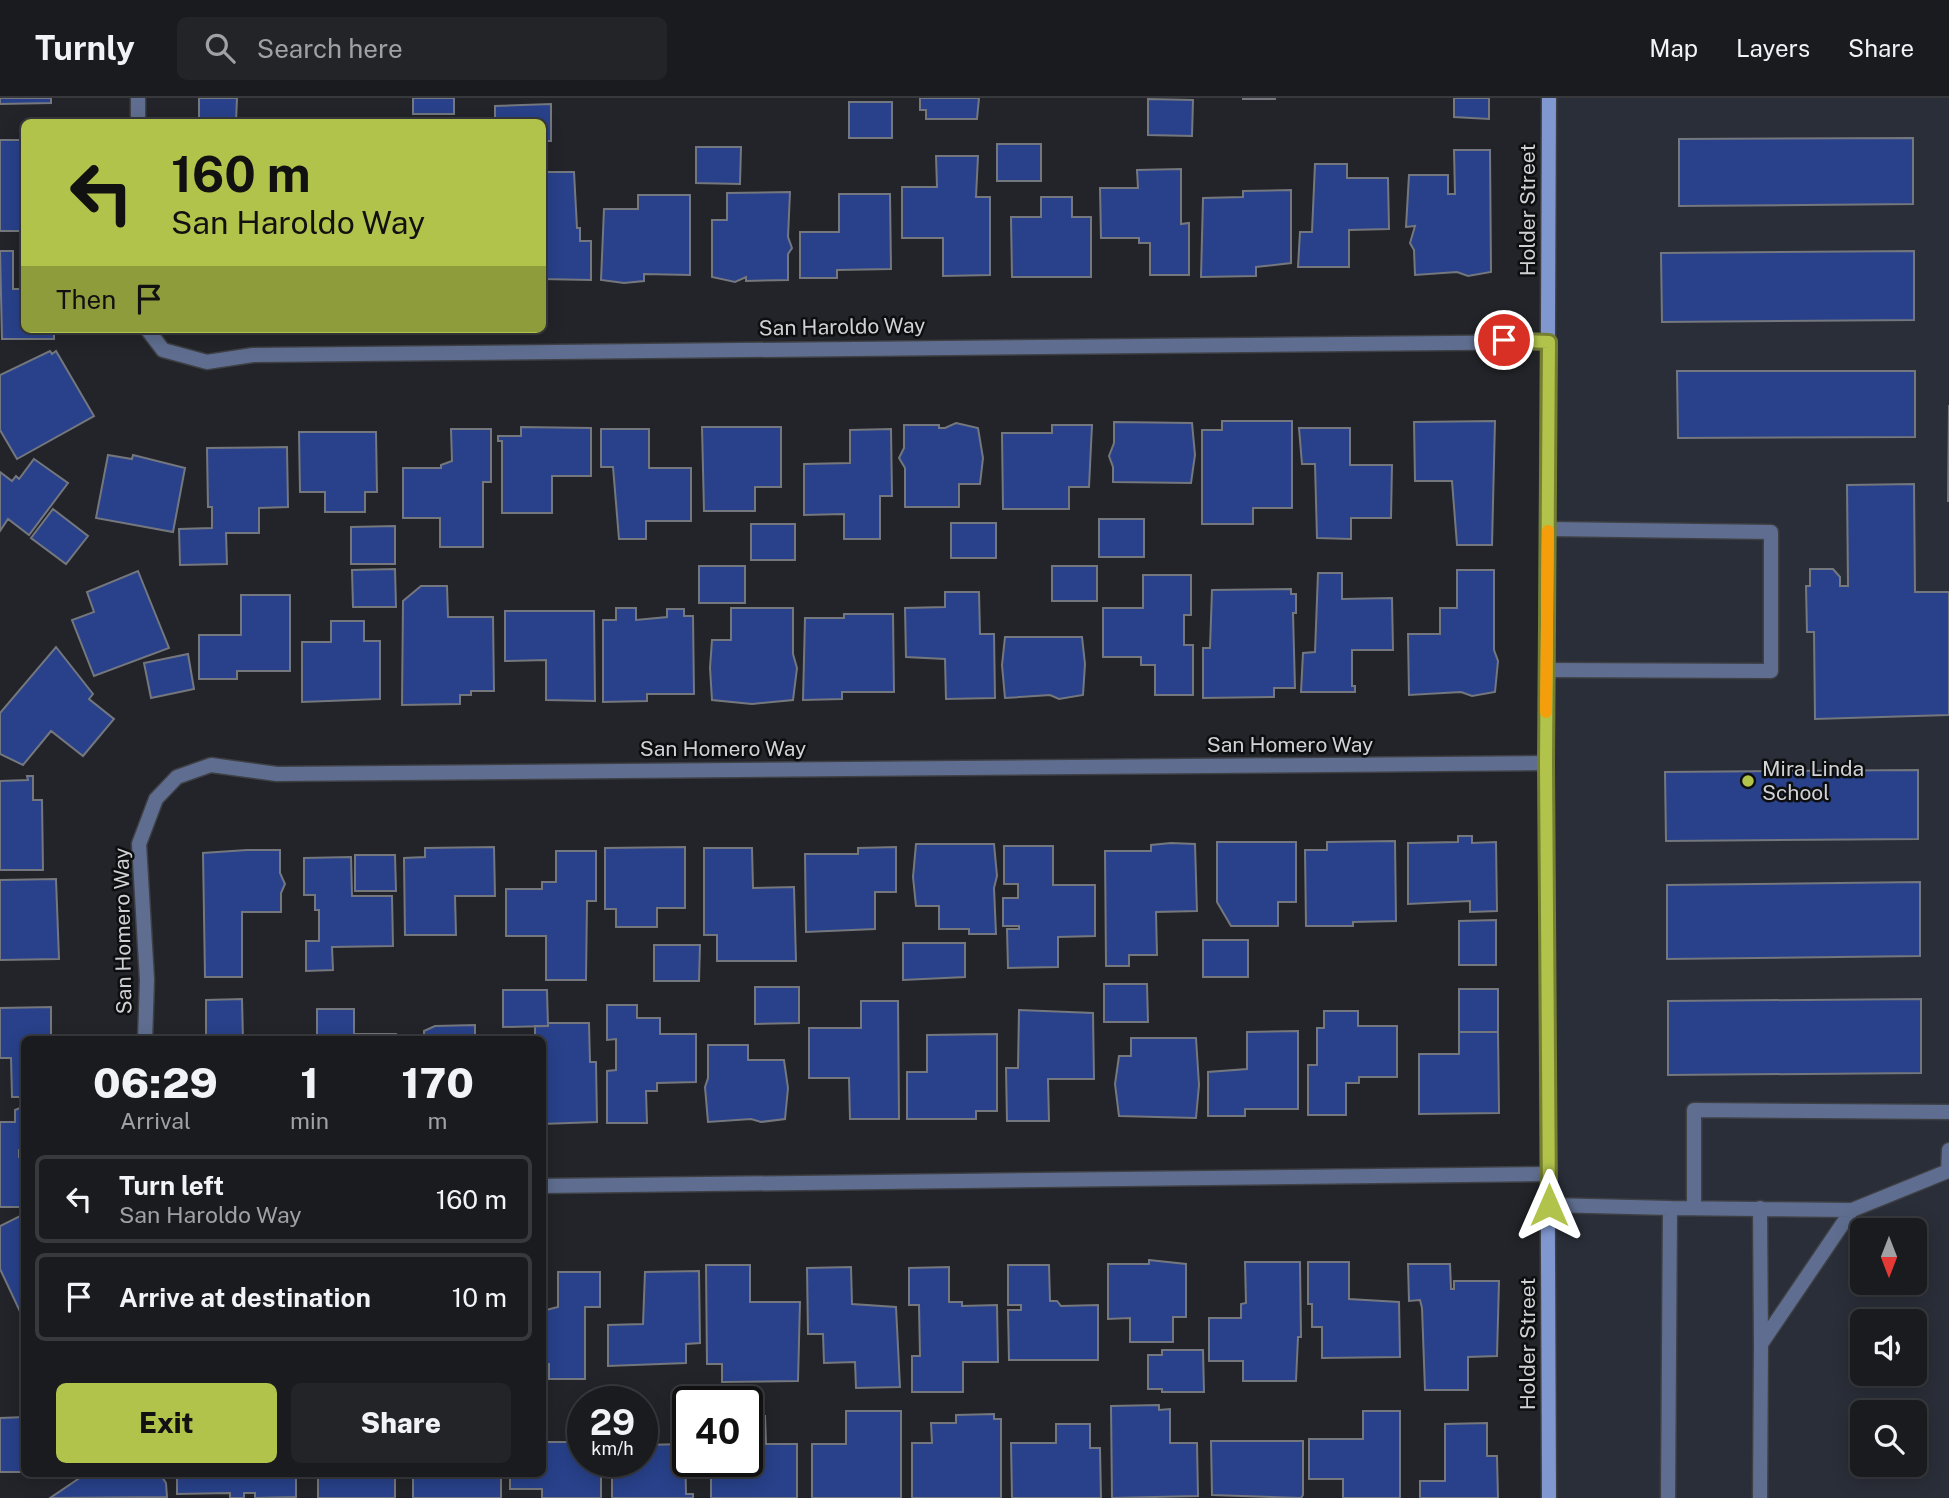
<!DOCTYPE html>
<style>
:root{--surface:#1a1b1f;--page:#232428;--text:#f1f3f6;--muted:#9fa1a4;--line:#38393d;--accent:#b2c34c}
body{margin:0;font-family:"Public Sans",sans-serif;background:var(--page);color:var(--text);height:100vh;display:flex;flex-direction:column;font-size:26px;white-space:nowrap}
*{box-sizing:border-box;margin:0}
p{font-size:23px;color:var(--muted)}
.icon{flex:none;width:38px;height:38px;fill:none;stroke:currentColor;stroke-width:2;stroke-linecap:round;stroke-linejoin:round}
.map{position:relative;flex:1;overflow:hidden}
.details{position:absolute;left:21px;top:938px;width:525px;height:441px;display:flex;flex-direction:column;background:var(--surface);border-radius:10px;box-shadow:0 4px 18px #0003,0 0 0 2px var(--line)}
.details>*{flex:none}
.hud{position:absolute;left:21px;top:21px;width:525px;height:214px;border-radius:10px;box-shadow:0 4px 18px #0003,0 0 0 2px var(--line);background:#b2c34c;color:#111;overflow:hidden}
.needle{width:46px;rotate:180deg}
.fabs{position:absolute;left:1850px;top:1120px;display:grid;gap:14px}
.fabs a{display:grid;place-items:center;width:77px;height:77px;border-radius:10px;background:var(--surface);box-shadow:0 4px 18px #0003,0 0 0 2px var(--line);font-size:35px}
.speed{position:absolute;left:567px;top:1288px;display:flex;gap:14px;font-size:35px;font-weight:700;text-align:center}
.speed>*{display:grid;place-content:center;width:91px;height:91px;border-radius:50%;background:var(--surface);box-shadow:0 4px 18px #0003,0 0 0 2px var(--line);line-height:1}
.speed small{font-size:18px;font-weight:400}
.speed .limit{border:4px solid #111;border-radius:10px;background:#fff;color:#111}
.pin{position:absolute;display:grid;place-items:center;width:60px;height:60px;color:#fff;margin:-30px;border:4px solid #fff;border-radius:50%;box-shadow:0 2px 7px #0007}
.me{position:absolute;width:77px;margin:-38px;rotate:0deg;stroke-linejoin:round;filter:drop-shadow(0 0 5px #0008)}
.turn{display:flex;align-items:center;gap:24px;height:147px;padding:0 35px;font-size:32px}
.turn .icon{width:91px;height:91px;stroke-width:2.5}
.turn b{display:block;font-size:49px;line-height:60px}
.then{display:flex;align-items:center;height:66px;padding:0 35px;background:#0003;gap:14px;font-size:26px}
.eta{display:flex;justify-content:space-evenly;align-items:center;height:119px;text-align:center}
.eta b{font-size:42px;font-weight:800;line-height:49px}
.action{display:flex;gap:14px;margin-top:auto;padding:14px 35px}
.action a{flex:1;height:80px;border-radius:10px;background:var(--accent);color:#111;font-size:28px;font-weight:800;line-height:80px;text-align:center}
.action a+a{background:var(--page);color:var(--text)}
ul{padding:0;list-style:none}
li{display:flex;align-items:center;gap:21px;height:88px;margin:0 14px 10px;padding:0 21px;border:4px solid var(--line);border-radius:10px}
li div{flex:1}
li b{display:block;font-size:26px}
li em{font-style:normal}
header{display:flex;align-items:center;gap:42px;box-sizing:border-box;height:98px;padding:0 35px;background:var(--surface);border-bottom:2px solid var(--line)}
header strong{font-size:33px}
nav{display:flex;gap:38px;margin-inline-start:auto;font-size:24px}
.search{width:490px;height:63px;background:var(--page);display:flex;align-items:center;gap:18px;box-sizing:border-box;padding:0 24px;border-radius:10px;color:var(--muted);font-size:26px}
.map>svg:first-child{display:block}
</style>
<header>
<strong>Turnly</strong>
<div class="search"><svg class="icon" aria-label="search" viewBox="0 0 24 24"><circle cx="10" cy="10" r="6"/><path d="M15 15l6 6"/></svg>Search here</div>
<nav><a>Map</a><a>Layers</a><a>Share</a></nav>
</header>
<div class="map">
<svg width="1949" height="1400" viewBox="0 0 1949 1400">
<rect width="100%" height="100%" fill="#222429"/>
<path fill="#2a2e38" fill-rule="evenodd" d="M1549,0H1949V1400H1549ZM1862,1132H1914V1185H1862ZM1862,1223H1914V1276H1862ZM1862,1314H1914V1367H1862Z"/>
<path fill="#28418a" stroke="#74777d" stroke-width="2" d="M0,0H51V5L0,6Z
M199,0H237L236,24H199Z
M413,0H454V16H413Z
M920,0H979L977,21H926V12H920Z
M1243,0H1275V1H1243Z
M1454,0H1489V21L1454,19Z
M1148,1L1193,2L1192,38L1148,37Z
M849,4H892V40H849Z
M551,6V43H542V24H495V8Z
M1913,40V106L1679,108V41Z
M0,42H24V133H0Z
M997,46H1041V83H997Z
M696,49H741L740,86L696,85Z
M1454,52H1490L1491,174L1468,178L1457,174L1415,177L1414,152L1410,145L1415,128L1406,129L1409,77H1448V96H1455Z
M936,58H978L976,99H990V177L943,178V140H902V89H937Z
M1315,66H1347V80H1388L1389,131L1349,132V169H1298L1300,134H1312Z
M1181,71V126L1189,125V177H1150V145H1139V140H1101L1100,90H1138L1137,72Z
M542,74H574L577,130H580V143H591V182L542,181Z
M1291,92V165L1256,169V178L1201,179L1203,100L1243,99V93Z
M790,94L788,139L792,150L788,156V182L746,183V179L735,184L712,179V122H727V95Z
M839,96H890L891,171L837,172V180H800V134H839Z
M638,97H690V177L644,176V183L624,185L601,182L604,111H638Z
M1041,99H1072V119H1091V179H1012L1011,119H1041Z
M0,153H13V191H23L24,231H54V241H2Z
M1914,153V222L1662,224L1661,155Z
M50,253L52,256L56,253L94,318L17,361L0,332V277Z
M1677,273H1915V339L1678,340Z
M1949,307V403H1948Z
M1222,323H1292V410H1253V426H1202V332H1222Z
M1495,323L1492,447H1457L1452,383H1415L1414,324Z
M1114,324L1192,325L1195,357L1191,385L1113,384V369L1109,358L1114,345Z
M956,325L978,330L983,360L980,386H959V409H905V370L899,360L904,350V327H939V330H945Z
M1052,327H1092L1089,389H1069V411H1003L1002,335H1052Z
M521,329L591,330V378H552V415H502V343H498V338H521Z
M702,329H781V389H755V413H704Z
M1299,330H1350V367H1392L1391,420H1351V441L1317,440L1315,366H1302Z
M451,331H491V384H483V449H440V420H403V370H441V367L452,363Z
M601,331H649V370H691V423H646V441H619L613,369H601Z
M891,331L892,398H880V441H844V416L804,417V366L850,365V332Z
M299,334H376L377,394H365V414H325V394H300Z
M287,349L288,409L259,410V435H226L227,466L180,467L179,431L212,430V409H208L207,350Z
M108,357L132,361L133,357L185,370L173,434L96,420Z
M34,361L68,385L29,437L8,421L0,433V374L12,383L16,378L19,381Z
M1914,386L1915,494H1949V617L1815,621L1814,534H1807L1806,488H1810V471H1833L1840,479V488H1848L1847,387Z
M53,411L88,438L66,466L31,440Z
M1099,421H1144V459H1099Z
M951,425H996V460H951Z
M751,426H795V462H751Z
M395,428V466H351V429Z
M699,468H745V505H699Z
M1052,468H1097V503H1052Z
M395,471L396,509H353L352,472Z
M1457,472H1494V552L1498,563L1495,594L1472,598L1461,594L1409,597L1408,536H1440V510H1457Z
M138,473L169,550L94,578L72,522L94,514L87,494Z
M1318,475H1342V501L1392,500L1393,552H1352V588H1355V594H1301L1303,555L1315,554Z
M1143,477H1191V517H1184V547H1193V597H1155V567H1141V559H1103V510H1143Z
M421,488H447L448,519H493L494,593H471V597H460V606L402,607L403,503Z
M1291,491V496H1296V515H1293L1295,590H1274V599L1203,600V550H1210L1212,492Z
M945,494H979L980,536H994L995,600L946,601L945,561L906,559L905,510L945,509Z
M241,497H290V573H237V581H199V537H241Z
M616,510H636V522L667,519V511H684V518H693L694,596H647V603L603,604V522H616Z
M731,510H793V556L797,570L793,602L752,606L712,602L710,570L712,542H731Z
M505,513H594L595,603L546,602V562L505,563Z
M844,516H893L894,594H842V601L803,602L805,520H844Z
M331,523H364V543H380V601L302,604V544H331Z
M1005,539H1082L1085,566L1083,597L1059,601L1050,597L1005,600L1002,567Z
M56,549L93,596L89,601L114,621L83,658L51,633L23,667L0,656V615Z
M188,556L194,591L151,600L144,565Z
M1918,672V741L1666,743L1665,674Z
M27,678H33V702H42L43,772H0V683L28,682Z
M1458,738H1472V745L1496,744L1497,813L1470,814V803L1408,806V745L1458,744Z
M1395,743L1396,823L1353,824V828H1306L1305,752H1327V744Z
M1217,744H1296V804H1278V828H1231L1217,804Z
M1171,745L1195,746L1197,813L1156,814L1157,857H1129V868H1106L1105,753H1151V747Z
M916,746H994L997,778L994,790L996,836H969V831H939V808H916L913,779Z
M1004,748H1053V787H1095V838L1058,839V869L1008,870L1007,831H1019V828H1003V800H1018V786H1004Z
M494,749L495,798H455L456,837H405L404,760L425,759V750Z
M685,749V810H657V829H616V811H605V750Z
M896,749V794H875V831L806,834L805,756H858V750Z
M704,750H752L753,790L794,789L796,863H717V837H704Z
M247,752H280V775L285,786L281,795V814H242V879H205L203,755Z
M556,753H596V803H587L586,882H546V838H506V791H542V784H556Z
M355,757H395L396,793H355Z
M351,759L352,798H392L393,848L332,849L333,872L306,873V843H319V812H315V797H304V760Z
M56,781L59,861L0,862V782Z
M1920,784V858L1667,861V787Z
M1496,822V867H1459V823Z
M1203,842H1248V879H1203Z
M903,845H965V879L903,882Z
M654,847H700L699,883H654Z
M1104,886H1147L1148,924H1104Z
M755,889H799V925L755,926Z
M1459,891H1498V934H1459Z
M503,892H547L548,928L503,929Z
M242,901L243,942H206V902Z
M1921,901V975L1668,977V903Z
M861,903H898L899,1021H850L849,980H809V930H861Z
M607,907H637V920H660V936H696V984L657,985V993H646L647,1025H607V973L616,972V941L607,942Z
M51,909V942H24V999H12L11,960H0V910Z
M317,911H354V936H396V942H317Z
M1019,912L1093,915L1094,981H1048L1049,1023H1007L1006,970H1018Z
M1324,913H1358V928H1397V979H1359V985H1346V1017H1308V967H1317V930H1324Z
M548,925H589L590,964H596L597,1024L542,1026V942H535V928H548Z
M475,927V939L496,942H424V933L435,928Z
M1298,933V1011H1245V1018H1208V974L1247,971V934Z
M1459,934H1498L1499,1015L1419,1016V956H1459Z
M997,936V1013H976V1021H907V974H927V937Z
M1131,940H1196L1199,987L1196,1020L1119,1018L1115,986L1119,958H1131Z
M708,947H748V962H784L788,990L785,1021L761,1024L751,1021L708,1024L705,989L708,980Z
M20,1010H24V1052H19V1059H22L20,1109H0V1024H15V1012Z
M24,1116V1222L0,1171V1128Z
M1149,1162L1186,1166V1219H1173V1244H1130V1220L1108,1221V1166H1149Z
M1245,1164H1300L1301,1239H1298L1296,1283H1243V1263H1209V1220H1241V1206L1246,1205Z
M1308,1164H1349V1201L1399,1204L1400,1259L1322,1260V1229H1312V1206H1308Z
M1408,1166H1450L1451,1191H1454V1183H1499L1497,1258L1468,1259V1292H1425L1422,1210L1420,1202L1409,1203Z
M706,1167H750V1204H800L798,1283L722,1284V1266H707Z
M1008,1167H1049L1050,1203H1057L1061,1208L1098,1207V1262H1009L1008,1212H1021V1207H1008Z
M851,1169L852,1206L896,1209L900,1289L856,1290L855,1264L824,1265L823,1236H808L807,1170Z
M949,1169V1204H962V1208L997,1207L998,1264H963V1294H912V1258H920L919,1207H909V1170Z
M699,1173L700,1245L686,1246V1265L608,1268V1227L643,1226L645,1174Z
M558,1174H600V1209H585V1281H549V1266H542V1213L558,1209Z
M1162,1252H1203L1204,1294H1162V1291H1148V1257H1162Z
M1159,1307V1312L1170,1311V1345H1197L1198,1398L1112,1400L1111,1308Z
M846,1313H901V1400H812V1346H846Z
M1363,1313H1400V1400H1343V1381H1309V1341H1363Z
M747,1316L765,1318L766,1346H797V1400H711V1363H747Z
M994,1316V1321H1001V1400H912V1345H932L931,1325H956V1317Z
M24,1319V1374H0V1320Z
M1487,1325V1358H1497L1498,1400H1420V1383H1445V1326Z
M1056,1326H1090V1350H1100L1101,1400H1012L1011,1345H1056Z
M1211,1343H1303V1397L1301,1400L1212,1397Z
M542,1344H583V1363L601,1366V1400H542V1391H510V1376H542Z
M685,1346L686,1396H693V1400H612V1363H642V1347Z
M79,1376H160L166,1385L167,1399L50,1400L81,1379Z
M177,1376H296V1399L255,1400V1395H244V1400H230V1395L177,1396Z
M318,1376H395V1400H318Z
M413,1376H501V1400H413Z"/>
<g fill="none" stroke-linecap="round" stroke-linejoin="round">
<g stroke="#3e4044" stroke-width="17">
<path id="lane" d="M1547,572L1771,573V434L1548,431
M1549,1107L1670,1110L1668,1400
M1670,1110L1852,1112L1948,1073L1949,1052
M1694,1110V1012L1949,1014
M1760,1110L1761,1246
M1760,1400L1761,1246L1852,1112"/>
</g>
<g stroke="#3e4044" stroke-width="17">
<path id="street" d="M138,0V24
M147,231L163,252L207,264L253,257L1549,244
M145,942L147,882L139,746L156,701L177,679L211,667L277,676L1546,665
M542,1088L1549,1076"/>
</g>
<g stroke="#3e4044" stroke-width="17">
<path id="secondary" d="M1549,0L1546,665L1549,1400"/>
</g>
<use href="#lane" stroke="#5f6e90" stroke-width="14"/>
<use href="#street" stroke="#5f6e90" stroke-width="14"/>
<use href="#secondary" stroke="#8097cf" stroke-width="14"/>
</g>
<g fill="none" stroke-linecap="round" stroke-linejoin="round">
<g stroke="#747f31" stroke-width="18">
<path id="route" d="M1504,242L1549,244L1546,666L1549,1107"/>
</g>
<use href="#route" stroke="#b2c34c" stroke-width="12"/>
<path stroke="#f59e0b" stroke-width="12" d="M1546,614L1548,433"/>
</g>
<circle fill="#b2c34c" stroke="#0d0e10" stroke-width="2.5" cx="1748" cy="683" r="7"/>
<g text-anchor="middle" stroke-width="5" stroke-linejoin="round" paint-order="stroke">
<g font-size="21" fill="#d0d1d4" stroke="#0d0e10">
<text transform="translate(1528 112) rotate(-90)" y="7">Holder Street</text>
<text transform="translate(842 229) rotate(-1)" y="7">San Haroldo Way</text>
<text x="1290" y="654">San Homero Way</text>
<text x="723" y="658">San Homero Way</text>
<text transform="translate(123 833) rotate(-91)" y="7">San Homero Way</text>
<text transform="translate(1528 1246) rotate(-90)" y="7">Holder Street</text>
</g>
<g font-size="21" fill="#d0d1d4" stroke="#0d0e10" text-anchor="start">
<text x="1762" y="678">Mira Linda<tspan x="1762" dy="24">School</tspan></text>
</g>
</g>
</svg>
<div class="fabs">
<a><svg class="needle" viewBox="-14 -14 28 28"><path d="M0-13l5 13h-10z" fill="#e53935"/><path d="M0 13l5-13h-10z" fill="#9fa1a4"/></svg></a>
<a><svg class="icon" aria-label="sound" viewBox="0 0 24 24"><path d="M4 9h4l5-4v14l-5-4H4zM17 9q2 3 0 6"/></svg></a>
<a><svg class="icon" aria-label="search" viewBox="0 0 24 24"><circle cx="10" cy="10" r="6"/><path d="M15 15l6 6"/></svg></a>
</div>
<div class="speed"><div>29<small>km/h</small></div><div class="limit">40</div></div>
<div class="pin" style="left:1504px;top:242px;background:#d93025"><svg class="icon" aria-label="arrive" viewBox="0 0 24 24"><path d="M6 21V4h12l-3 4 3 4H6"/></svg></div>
<svg class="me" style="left:1549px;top:1107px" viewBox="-20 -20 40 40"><path d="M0-17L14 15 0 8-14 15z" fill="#b2c34c" stroke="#fff" stroke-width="4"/></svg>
<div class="hud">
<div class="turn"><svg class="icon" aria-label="left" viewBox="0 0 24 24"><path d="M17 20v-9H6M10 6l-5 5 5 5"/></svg><div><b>160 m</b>San Haroldo Way</div></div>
<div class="then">Then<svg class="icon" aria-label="arrive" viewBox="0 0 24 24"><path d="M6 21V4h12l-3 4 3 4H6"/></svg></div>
</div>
<section class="details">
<div class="eta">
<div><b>06:29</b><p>Arrival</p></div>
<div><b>1</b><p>min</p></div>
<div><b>170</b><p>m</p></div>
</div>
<ul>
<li><svg class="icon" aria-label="left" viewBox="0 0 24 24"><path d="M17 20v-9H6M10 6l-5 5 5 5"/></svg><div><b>Turn left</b><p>San Haroldo Way</p></div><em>160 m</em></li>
<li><svg class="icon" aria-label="arrive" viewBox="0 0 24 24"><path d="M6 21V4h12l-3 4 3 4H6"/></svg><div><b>Arrive at destination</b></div><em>10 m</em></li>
</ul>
<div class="action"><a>Exit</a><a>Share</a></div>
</section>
</div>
